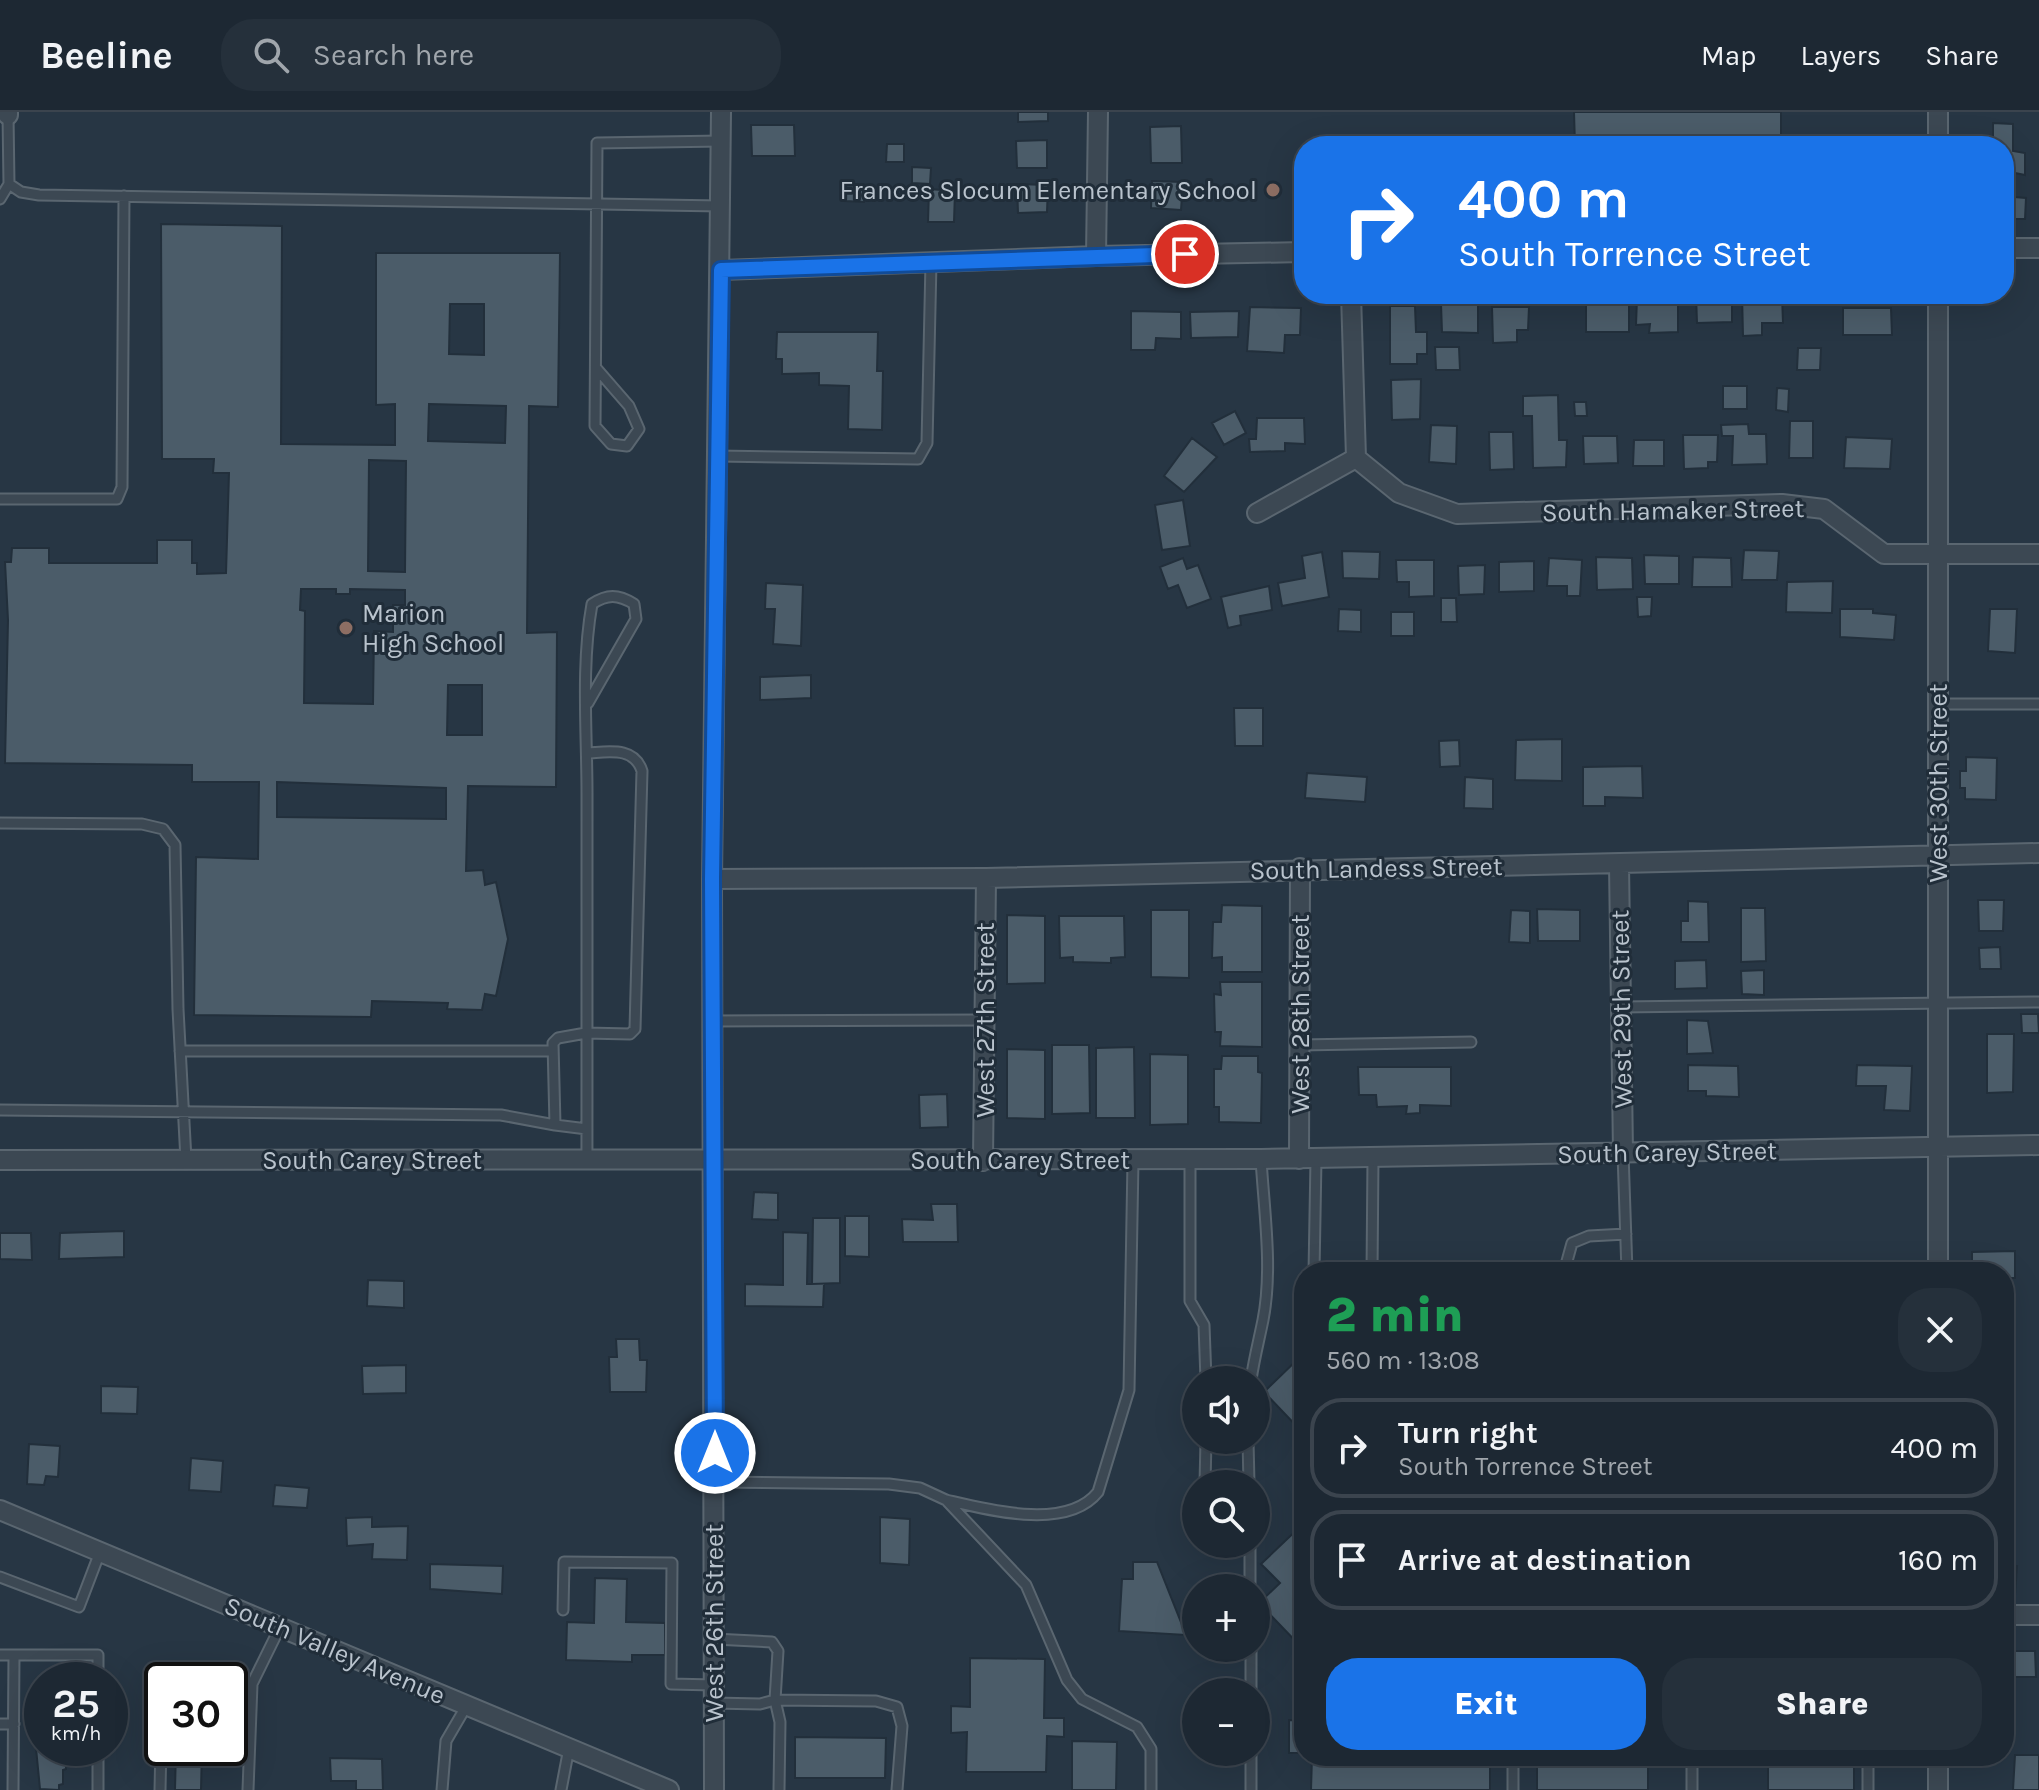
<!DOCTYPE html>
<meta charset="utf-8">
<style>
:root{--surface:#1d2833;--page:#25303b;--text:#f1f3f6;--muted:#a0a6ac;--line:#3b444e;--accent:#1a73e8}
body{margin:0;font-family:Karla,sans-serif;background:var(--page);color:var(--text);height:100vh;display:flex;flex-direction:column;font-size:30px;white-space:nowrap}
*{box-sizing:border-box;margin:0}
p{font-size:26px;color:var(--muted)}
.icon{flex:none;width:44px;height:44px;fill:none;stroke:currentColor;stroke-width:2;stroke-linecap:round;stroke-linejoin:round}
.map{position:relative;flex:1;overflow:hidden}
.details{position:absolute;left:1294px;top:1150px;width:720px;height:504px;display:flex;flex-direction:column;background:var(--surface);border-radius:32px;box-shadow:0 8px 32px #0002,0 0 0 2px var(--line)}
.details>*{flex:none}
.top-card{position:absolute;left:1294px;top:24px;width:720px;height:168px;border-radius:32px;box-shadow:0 8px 32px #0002,0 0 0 2px var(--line);background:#1a73e8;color:#fff;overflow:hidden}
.tools{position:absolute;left:1182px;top:1254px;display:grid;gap:16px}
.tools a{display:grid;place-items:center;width:88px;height:88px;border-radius:50%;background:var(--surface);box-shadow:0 8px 32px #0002,0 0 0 2px var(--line);font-size:40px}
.speed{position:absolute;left:24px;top:1550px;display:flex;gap:16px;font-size:40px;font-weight:700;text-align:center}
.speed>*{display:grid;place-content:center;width:104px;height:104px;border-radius:50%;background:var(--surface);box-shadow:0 8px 32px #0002,0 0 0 2px var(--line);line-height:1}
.speed small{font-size:20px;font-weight:400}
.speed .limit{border:4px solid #111;border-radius:12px;background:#fff;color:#111}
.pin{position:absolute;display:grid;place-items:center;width:68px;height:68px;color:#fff;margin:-34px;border:4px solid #fff;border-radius:50%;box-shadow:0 2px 8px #0007}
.me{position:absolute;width:88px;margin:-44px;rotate:0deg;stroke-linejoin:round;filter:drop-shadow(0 0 6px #0008)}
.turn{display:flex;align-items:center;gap:28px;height:168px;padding:0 32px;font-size:36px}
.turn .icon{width:104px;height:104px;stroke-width:2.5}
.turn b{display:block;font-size:56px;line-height:68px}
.round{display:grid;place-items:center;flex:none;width:84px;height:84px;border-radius:32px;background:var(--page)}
.head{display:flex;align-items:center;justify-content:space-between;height:136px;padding:0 32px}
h1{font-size:48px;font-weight:800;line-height:60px;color:#1e9e55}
.button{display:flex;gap:16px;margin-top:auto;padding:16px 32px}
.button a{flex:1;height:92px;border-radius:32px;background:var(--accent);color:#fff;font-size:32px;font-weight:800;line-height:92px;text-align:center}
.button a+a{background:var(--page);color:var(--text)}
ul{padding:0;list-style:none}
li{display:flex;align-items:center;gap:24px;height:100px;margin:0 16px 12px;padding:0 16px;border:4px solid var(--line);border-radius:32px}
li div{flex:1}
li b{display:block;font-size:30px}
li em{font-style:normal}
header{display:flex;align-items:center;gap:48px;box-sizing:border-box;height:112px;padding:0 40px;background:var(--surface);border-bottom:2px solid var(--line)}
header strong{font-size:38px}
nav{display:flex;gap:44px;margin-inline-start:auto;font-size:28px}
.search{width:560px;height:72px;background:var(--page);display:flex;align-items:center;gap:20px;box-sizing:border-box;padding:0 28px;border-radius:32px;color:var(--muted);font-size:30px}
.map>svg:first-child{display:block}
</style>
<header>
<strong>Beeline</strong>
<div class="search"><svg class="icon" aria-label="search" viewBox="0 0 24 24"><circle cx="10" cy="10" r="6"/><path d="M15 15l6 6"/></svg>Search here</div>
<nav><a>Map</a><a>Layers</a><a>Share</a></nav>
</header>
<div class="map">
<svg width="2039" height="1678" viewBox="0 0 2039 1678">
<rect width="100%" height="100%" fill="#273644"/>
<path fill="#4b5c69" stroke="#222f3b" stroke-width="2" fill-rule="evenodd" d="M1018,0H1048V9L1018,10Z
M1574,0H1781V29L1704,30V34H1575Z
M1993,11L2013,12V39L2025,41V63L2015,61V85L2026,86L2025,107H2004V34H1993Z
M751,13H794L795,44H752Z
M1181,14L1182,51H1151L1150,15Z
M1047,28V56H1017L1016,29Z
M887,32H904V50H886Z
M912,55L931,56L930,72L912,71Z
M1152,69L1183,70L1181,98L1151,96Z
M1017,72L1048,73L1047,100L1018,101Z
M844,73H865L864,90L845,89Z
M929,77L955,79L954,110H928Z
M161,112L282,114L281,332L395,333V292L376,293V141H560L558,295L529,294L527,521L557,520L556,675L468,674L466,759L483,758L485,773L496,770L508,827L496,884L485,882L482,898L447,897L448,891L372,889L371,905L194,903L196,745L258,747L259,670H192V653L5,651L8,508L5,450H11L12,436H49V451H157V428H192V451H197V462L226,461L229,361H213L214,347H162ZM450,192H484V243L449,242ZM429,292L506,294L505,331L428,329ZM369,348L406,349L405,460L368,459ZM301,477H336V482H350V477L405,478V493H393V520L374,519L373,592L304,591L305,499L300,498ZM448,573H482V623H447ZM277,670L446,676V707L277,705Z
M1732,182V210L1697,211L1696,183Z
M1742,182L1782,183L1783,211H1762V223L1743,224Z
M1629,184V220H1586V185Z
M1678,185V220L1649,221L1650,212L1636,213L1637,186Z
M1478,191V221L1442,220L1441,192Z
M1390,194H1415L1416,220H1427V242H1417V252H1390Z
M1250,195L1301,196L1300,223H1285L1284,241L1247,239Z
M1492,195H1529L1528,218H1517V230L1493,231Z
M1843,196H1891L1892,223H1843Z
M1131,199L1181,200V227L1156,226L1155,238H1131Z
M1239,199L1238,225L1191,226L1190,200Z
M777,220H878L877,259H883L882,318L848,317L849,274L819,273V261L782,262V247H776Z
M1435,235H1459L1460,258H1436Z
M1798,236H1821L1820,258H1797Z
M1421,267L1420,307L1392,308L1391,268Z
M1723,274H1747V297H1723Z
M1777,276L1789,277L1788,300L1776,298Z
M1558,283L1559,328H1567L1566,355L1533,356L1532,304H1523V284Z
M1574,290H1586L1587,304H1575Z
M1235,299L1246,321L1224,333L1212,311Z
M1257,306H1304L1305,332L1285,331V339L1250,340L1249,327H1256Z
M1790,309H1813V346H1789Z
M1748,312L1749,322H1766L1767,352L1732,353L1733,324H1722L1721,313Z
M1431,313L1457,314L1456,352L1429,350Z
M1489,320H1513L1514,357L1490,358Z
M1683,323H1718L1717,350H1708V356L1684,357Z
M1583,324H1617L1618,351L1584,352Z
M1846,325L1892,327L1890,357L1844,356Z
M1192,326L1217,345L1184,380L1164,364Z
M1634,328H1664V354H1633Z
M1183,388L1190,434L1162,438L1155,393Z
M1744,438L1779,439L1777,468H1742Z
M1342,439L1380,440L1379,467L1343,466Z
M1322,440L1329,485L1282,494L1278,471L1305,466L1302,444Z
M1644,443L1679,444V472H1645Z
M1596,445L1632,446L1633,477L1597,478Z
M1693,445L1731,446L1732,475H1692Z
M1183,446L1187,457L1198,453L1211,487L1187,496L1178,473L1168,477L1160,455Z
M1549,446L1582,448L1580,484H1567V474H1547Z
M1396,448H1434V484L1409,485V470H1397Z
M1534,449V479L1499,480V450Z
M1485,453L1484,482L1459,483L1458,454Z
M1833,469L1832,501L1786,500L1787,470Z
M766,471L803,473L801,534L773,532L775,497H765Z
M1269,474L1272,498L1240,504L1241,513L1228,516L1221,485Z
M1637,485H1652L1651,504L1638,505Z
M1441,486H1456L1457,510H1441Z
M1339,497L1361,498V520L1338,519Z
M1840,497H1873V501L1896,503L1894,528L1840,525Z
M1990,497H2017L2015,541L1988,539Z
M1391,500H1414V524H1391Z
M811,563V586L760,588V565Z
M1234,596H1263V634H1235Z
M1562,627V669L1515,668L1516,628Z
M1459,628L1460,654L1440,655L1439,629Z
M1966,645L1997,646L1996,688L1965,687V676H1960V659H1966Z
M1642,654L1643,686L1605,685V694H1583V655Z
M1307,661L1367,665L1365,690L1305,686Z
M1465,665L1493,667V697L1464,696Z
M1978,788H2004L2003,819H1979Z
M1688,789L1708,790L1709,830H1681V809H1688Z
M1222,793L1262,794V860H1222V845L1212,846L1213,810H1221Z
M1741,796H1765L1766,849L1741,850Z
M1537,797L1580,798V829H1538Z
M1151,798H1189V866L1151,865Z
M1511,798L1530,799V831L1509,830Z
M1007,803L1045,804V871L1007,872Z
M1059,804H1124L1125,845L1111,846V851L1073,850V845L1060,846Z
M2000,835L2001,857H1980L1979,836Z
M1706,848L1707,876L1675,877V849Z
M1764,858V883L1742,882L1741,859Z
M1220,870H1262V935L1220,934L1221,920H1215L1214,882L1221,883Z
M2021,902H2038L2039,921H2022Z
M1687,908L1708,909L1713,941L1687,942Z
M1987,922H2014L2013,980L1987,981Z
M1052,933H1089L1090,1001L1052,1002Z
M1134,935L1135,1006H1096V936Z
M1007,937L1045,938V1007L1007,1006Z
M1150,942L1188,943V1012L1150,1013Z
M1222,944H1258V960L1262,961L1261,1011L1219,1010V995H1214V957H1221Z
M1688,953L1738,954L1739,985L1706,984V979H1688Z
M1857,953L1912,954L1910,999L1884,998L1886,974H1856Z
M1358,955H1451V994L1420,993V1001L1406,1002L1407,994L1377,995L1376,983H1359Z
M947,982L948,1015L920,1016L919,983Z
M754,1080L778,1081V1108L752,1107Z
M931,1092H957L958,1130H903L902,1107L933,1108Z
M845,1104H869V1145L845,1144Z
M813,1106H840V1171L812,1172Z
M124,1119V1145L59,1147L60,1121Z
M783,1120L808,1121L807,1172H824L823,1195L745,1194V1172L783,1173Z
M0,1121H31L32,1148L0,1147Z
M2015,1139V1166H2004V1160H1972V1140Z
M368,1168L404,1169V1196L367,1194Z
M616,1227H639L640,1248H647L646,1280H610L609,1245H617Z
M1301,1244L1304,1247V1322L1264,1280Z
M406,1253V1281L363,1282L362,1254Z
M101,1274L138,1275L137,1302L101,1301Z
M29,1332L60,1334L58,1365L46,1364L44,1373L27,1372Z
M191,1346L223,1349L221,1380L189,1378Z
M275,1373L309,1376L307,1396L273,1394Z
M372,1405V1415L408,1414L407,1448L372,1447L373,1432L347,1434L346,1406Z
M880,1405L910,1407L909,1453L880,1451Z
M1304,1411V1538L1259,1491L1280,1471L1261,1452Z
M1133,1450H1157L1186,1523L1119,1519L1122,1467H1133Z
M430,1452L503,1454L502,1482L430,1477Z
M2004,1454H2017L2015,1483L2004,1482Z
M595,1466L627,1467L626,1510L665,1511V1543H632V1550L566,1548L567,1510L594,1511Z
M2004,1539H2035L2036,1565H2004Z
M970,1546L1045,1547L1044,1606H1064V1625L1047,1624L1046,1660H966L967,1620L951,1621V1594L970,1595Z
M38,1594H42V1636H66V1657L63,1658V1672L59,1673V1678L40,1677L36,1636L39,1635Z
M1289,1608L1304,1609V1641H1289Z
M795,1625L886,1626L885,1666H795Z
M1072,1629L1117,1630L1116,1678H1072Z
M176,1636H202L201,1678H175Z
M2015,1643H2039V1678H2013Z
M1312,1644H1490V1678H1311Z
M1537,1644H1648V1678H1537Z
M1768,1644H1854V1678H1768Z
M330,1646L382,1647L383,1678H356V1669H331Z"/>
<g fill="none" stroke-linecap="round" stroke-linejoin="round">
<g stroke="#5a6670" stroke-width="13">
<path id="service" d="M8,3L9,72L21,80L39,83L721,94
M0,87L9,72
M596,256L629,294L639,317L627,334L611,332L595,314L597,31L721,29
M718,344L918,347L927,331L931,150
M0,387H117L122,375L124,84
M1938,592H2039
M0,711L142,712L163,717L175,733L178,897L186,1048
M1621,895L2039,890
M713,909L985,908
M1300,933L1471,930
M180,939H553
M0,998L501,1003L555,1013
M587,1017L555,1013L553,931L558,926L586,921L630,922L635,917L642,659C634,634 608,640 587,641
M1623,1041L1627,1160
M587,1048C586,926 587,804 587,681C587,620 581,553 592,492C607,482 618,482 634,492L636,507L588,591
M1190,1048V1189L1204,1213L1206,1268
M1314,1160L1316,1047
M1372,1160L1373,1046
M1564,1160L1572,1131L1589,1124L1626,1122
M1251,1268C1254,1247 1259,1228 1263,1208C1273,1157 1264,1099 1261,1047
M1248,1328L1249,1372
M715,1370L889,1372L920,1376L946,1388L1026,1473L1067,1568L1082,1587L1137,1615L1151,1637V1678
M1205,1372L1206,1328
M946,1388C989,1398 1067,1419 1098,1380L1129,1278L1133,1048
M1250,1432V1476
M0,1465L79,1495L100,1440
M563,1498L564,1450L672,1451L671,1572L714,1573
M1251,1536V1580
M0,1543H14
M172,1568L195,1558L252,1572
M714,1591L760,1592L775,1588L778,1539L772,1530L714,1527
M0,1612H14
M1251,1640V1678
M1513,1644V1678
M13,1678L14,1543H98V1568
M98,1678V1636
M160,1678L162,1587
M248,1678L252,1572L280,1515
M442,1678L446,1629L467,1593
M561,1678L569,1636
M779,1678L780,1610L775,1588L876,1589L897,1595L902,1614L897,1678
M1692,1678V1644
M1868,1678V1644"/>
</g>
<g stroke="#5a6670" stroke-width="22">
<path id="minor" d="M8,3V0
M1938,34V0
M2004,136H2039
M1096,144L1098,0
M721,158L1096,144L1304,140
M1351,182L1356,346
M1356,346L1399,381L1457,402L1782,392L1824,397L1884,442H2039
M1257,401L1356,346
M1619,752L1623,1041
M712,767L986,766L2039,741
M1299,1047L1300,756
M0,1048L1261,1047L2039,1033
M983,1049L986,766
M1938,1160V182
M0,1398L669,1678
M2004,1503H2039
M1938,1644V1678
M714,1678L712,767L721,0"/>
</g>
<use href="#service" stroke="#3c4853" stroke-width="9"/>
<use href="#minor" stroke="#3c4853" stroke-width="18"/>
</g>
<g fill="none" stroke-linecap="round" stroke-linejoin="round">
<g stroke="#114b97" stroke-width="20">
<path id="route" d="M715,1341L712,767L721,158L1185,142"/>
</g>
<use href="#route" stroke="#1a73e8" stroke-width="14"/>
</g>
<g fill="#8d6e63" stroke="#202d39" stroke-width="3">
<circle cx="1273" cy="78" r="8"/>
<circle cx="346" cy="516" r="8"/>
</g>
<g text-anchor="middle" stroke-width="6" stroke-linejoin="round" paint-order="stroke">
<g font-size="26" fill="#b9c3cd" stroke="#202d39" text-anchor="end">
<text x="1257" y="87">Frances Slocum Elementary School</text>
<text x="362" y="510" text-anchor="start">Marion<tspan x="362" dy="30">High School</tspan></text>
</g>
<g font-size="26" fill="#b9c3cd" stroke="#202d39">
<text transform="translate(1673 398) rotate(-1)" y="9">South Hamaker Street</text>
<text transform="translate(1938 671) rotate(-90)" y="9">West 30th Street</text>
<text transform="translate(1376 756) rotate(-1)" y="9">South Landess Street</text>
<text transform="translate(1621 897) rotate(-91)" y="9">West 29th Street</text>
<text transform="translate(1300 902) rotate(-90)" y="9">West 28th Street</text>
<text transform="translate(985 908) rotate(-90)" y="9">West 27th Street</text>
<text transform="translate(1667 1040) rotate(-1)" y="9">South Carey Street</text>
<text x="372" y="1057">South Carey Street</text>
<text x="1020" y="1057">South Carey Street</text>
<text transform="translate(714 1511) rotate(-90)" y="9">West 26th Street</text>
<text transform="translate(335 1538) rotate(23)" y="9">South Valley Avenue</text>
</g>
</g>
</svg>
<div class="tools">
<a><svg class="icon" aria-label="sound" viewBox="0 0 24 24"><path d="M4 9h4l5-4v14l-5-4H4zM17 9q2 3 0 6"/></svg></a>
<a><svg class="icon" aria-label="search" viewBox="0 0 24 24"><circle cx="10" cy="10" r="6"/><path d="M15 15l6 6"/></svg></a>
<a>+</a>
<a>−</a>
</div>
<div class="speed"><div>25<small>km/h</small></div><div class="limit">30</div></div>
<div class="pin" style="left:1185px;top:142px;background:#d93025"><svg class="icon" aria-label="arrive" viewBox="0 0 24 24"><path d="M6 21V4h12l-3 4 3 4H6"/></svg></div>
<svg class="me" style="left:715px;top:1341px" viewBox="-20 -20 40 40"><circle r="17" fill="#1a73e8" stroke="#fff" stroke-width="3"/><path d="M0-11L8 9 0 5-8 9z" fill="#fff"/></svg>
<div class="top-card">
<div class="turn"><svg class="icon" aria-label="right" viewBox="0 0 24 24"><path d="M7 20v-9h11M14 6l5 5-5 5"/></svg><div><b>400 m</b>South Torrence Street</div></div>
</div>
<section class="details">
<div class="head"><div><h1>2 min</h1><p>560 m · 13:08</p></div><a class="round"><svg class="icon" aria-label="close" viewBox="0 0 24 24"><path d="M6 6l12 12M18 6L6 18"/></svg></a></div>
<ul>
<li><svg class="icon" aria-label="right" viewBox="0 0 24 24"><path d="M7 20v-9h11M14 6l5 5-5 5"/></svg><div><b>Turn right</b><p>South Torrence Street</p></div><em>400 m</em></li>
<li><svg class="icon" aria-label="arrive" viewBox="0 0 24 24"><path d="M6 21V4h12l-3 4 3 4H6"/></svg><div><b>Arrive at destination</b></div><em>160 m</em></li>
</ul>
<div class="button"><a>Exit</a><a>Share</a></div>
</section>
</div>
